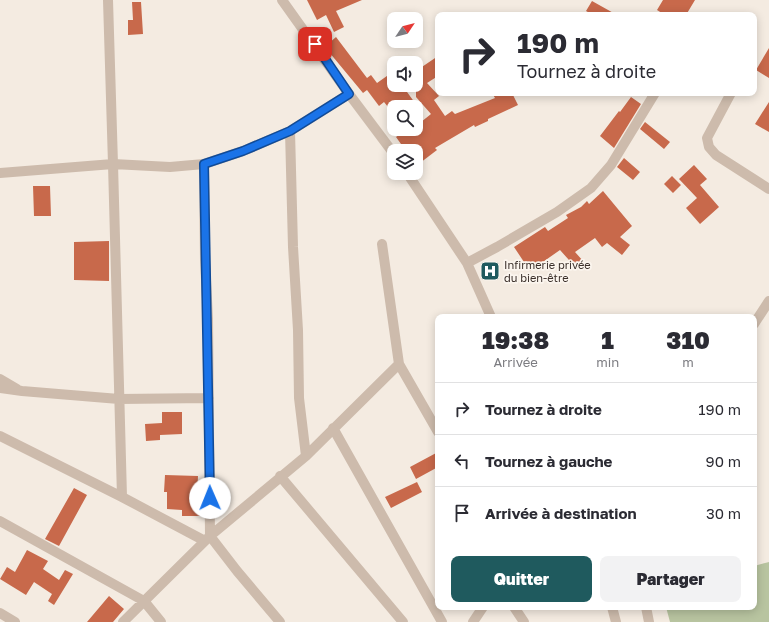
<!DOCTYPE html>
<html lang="fr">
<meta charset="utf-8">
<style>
:root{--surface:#fff;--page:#f2f2f3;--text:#2b2b33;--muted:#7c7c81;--line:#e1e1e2;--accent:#1f5a5e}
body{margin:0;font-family:"Golos Text",sans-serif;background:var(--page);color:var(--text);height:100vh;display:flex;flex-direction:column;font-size:15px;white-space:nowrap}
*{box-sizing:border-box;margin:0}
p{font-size:13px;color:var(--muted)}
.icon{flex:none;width:22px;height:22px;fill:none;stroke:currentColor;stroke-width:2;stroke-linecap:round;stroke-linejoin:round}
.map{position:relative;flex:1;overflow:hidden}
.panel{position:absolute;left:435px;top:314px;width:322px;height:296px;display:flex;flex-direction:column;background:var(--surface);border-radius:8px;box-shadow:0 2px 10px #0003}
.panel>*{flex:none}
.guide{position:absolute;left:435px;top:12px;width:322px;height:84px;border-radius:8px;box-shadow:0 2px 10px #0003;background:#fff;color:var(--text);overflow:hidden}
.needle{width:26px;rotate:55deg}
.fabs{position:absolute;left:387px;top:12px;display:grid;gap:8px}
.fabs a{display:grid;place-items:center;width:36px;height:36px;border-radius:8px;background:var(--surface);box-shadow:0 2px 10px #0003;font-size:20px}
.pin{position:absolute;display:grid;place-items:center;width:34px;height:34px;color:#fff;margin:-17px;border-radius:8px;box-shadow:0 2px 6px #0006}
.me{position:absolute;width:44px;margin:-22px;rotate:359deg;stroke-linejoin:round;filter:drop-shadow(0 0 3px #0008)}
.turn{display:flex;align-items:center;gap:14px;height:84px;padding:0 16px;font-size:18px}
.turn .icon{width:52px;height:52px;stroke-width:2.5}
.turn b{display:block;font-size:28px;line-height:34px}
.eta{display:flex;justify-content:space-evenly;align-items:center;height:68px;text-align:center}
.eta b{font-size:24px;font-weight:800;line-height:28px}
.action{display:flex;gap:8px;margin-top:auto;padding:8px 16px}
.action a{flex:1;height:46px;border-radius:8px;background:var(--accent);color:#fff;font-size:16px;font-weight:800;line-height:46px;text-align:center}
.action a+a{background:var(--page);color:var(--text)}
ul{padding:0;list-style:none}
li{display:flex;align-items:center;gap:12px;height:52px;padding:0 16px;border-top:1px solid var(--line)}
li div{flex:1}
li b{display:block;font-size:15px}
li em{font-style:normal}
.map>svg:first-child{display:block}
</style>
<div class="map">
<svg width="769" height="622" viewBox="0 0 769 622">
<rect width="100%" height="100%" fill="#f4ebe1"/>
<path fill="#b8c4a0" d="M769,562V622H670L666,607H754V566Z"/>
<path fill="#c8694b" d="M307,0H362L336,11L344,27L334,32L326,15L317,20Z
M663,0H695L686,15H665L657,10Z
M592,1L617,15H593L586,11Z
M132,2H141L143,34L128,35V20H133Z
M336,37L367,78L371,75L377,83L394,71V85H402L415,103L409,107H388L384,102L379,106L367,90L363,93L329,52L332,50L328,44Z
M769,48V78L756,70Z
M438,56V76L427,83L439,96L434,100L445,116L452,111L455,114L495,98L492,93H512L518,105L488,119V121L475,127L474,125L435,148L437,150L416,166V151H406L396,137L407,129H416V126L431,114L416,97V71Z
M631,97L641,104L614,148L600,136L619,111L620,112Z
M769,102V132L755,124Z
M645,122L670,142L664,149L640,129Z
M624,158L640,172L633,180L617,167Z
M694,165L707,179L700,185L719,207L700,224L686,208L697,198L679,179Z
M672,176L681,185L673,193L664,184Z
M33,186H50L51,216H34Z
M603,191L632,226L620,237L630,245L622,255L607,243L602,247L595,238L575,252L584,262L577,269L560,250L530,271L514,247L545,227L548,231L568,218L566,215L581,207L587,201L589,204Z
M109,241V281L74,280V242Z
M162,412H182V434L160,435V440L146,441L145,424L162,423Z
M438,452V467L416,479L410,467Z
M165,475L198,476L197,496H200V516H182V510L167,509V492H164Z
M417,482L422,492L391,508L385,497Z
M74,488L87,495L59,546L45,539Z
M27,550L48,561L43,569L59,580L65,570L73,574L54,605L48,601L52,594L34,582L26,595L0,579L7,567L15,572Z
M109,596L124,609L113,622H87Z"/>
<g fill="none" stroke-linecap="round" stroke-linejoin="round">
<path stroke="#cdbbac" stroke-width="10" d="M108,0L113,164L122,497
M282,0L349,94L394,154
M731,93L707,138L709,147L716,155L769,189
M290,131L293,247L298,330L299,398L306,456
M204,164L205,260L208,319L210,536L237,571L280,622
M0,173L113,164L170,167L204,164L243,151L290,131L349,94
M407,173L467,263L491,317
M382,244L399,364
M467,263L497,247L557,212L591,188L611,165L655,93
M754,324L769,301
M0,379L17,389
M0,388L22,391L119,399L209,398
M333,428L442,622
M0,436L122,497L205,541
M280,476L403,622
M0,521L144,601L161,622
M514,607L524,622
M612,607L616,622
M646,607L649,622
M0,613L15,622
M123,622L210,536L306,456L399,364L438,432
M473,622L483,607"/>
</g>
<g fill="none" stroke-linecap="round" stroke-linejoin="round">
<g stroke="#114b97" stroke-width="10">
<path id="route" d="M210,498L204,164L243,151L290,131L349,94L315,44"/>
</g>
<use href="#route" stroke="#1a73e8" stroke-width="7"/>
</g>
<defs>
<g id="hospital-square" transform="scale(1)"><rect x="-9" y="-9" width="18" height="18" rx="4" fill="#1f5a5e" stroke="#fbf5ee"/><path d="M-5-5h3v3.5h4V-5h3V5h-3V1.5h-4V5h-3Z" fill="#fff"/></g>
</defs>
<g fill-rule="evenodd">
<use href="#hospital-square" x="490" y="271"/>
</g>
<g text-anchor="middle" stroke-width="3.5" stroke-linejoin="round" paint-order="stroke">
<g font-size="11" fill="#3b302b" stroke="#fbf5ee" text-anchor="start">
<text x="504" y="269">Infirmerie privée<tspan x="504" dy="13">du bien-être</tspan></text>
</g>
</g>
</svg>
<div class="fabs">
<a><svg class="needle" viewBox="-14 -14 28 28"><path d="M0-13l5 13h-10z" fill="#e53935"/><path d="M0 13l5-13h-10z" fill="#7c7c81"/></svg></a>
<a><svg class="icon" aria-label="sound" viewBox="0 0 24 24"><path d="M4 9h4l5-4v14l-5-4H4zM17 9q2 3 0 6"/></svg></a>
<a><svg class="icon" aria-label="search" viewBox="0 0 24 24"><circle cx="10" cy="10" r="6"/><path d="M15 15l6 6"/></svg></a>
<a><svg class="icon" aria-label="layers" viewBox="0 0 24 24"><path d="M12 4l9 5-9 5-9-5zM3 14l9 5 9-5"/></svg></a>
</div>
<div class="pin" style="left:315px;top:44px;background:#d93025"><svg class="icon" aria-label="arrive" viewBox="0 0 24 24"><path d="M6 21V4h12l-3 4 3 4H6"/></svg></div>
<svg class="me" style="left:210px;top:498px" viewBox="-20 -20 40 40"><circle r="19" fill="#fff"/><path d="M0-13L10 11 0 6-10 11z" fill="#1a73e8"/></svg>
<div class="guide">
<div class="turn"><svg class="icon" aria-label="right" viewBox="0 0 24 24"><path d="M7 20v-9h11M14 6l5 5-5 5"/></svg><div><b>190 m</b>Tournez à droite</div></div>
</div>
<section class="panel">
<div class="eta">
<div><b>19:38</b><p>Arrivée</p></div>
<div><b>1</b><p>min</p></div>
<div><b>310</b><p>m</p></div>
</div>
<ul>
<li><svg class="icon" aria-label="right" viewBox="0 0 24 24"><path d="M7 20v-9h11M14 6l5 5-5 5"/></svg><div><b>Tournez à droite</b></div><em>190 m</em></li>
<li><svg class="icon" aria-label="left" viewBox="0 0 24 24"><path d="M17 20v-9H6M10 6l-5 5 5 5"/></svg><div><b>Tournez à gauche</b></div><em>90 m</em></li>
<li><svg class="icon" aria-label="arrive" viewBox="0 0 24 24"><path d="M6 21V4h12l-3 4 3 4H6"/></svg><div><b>Arrivée à destination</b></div><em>30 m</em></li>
</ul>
<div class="action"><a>Quitter</a><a>Partager</a></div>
</section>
</div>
